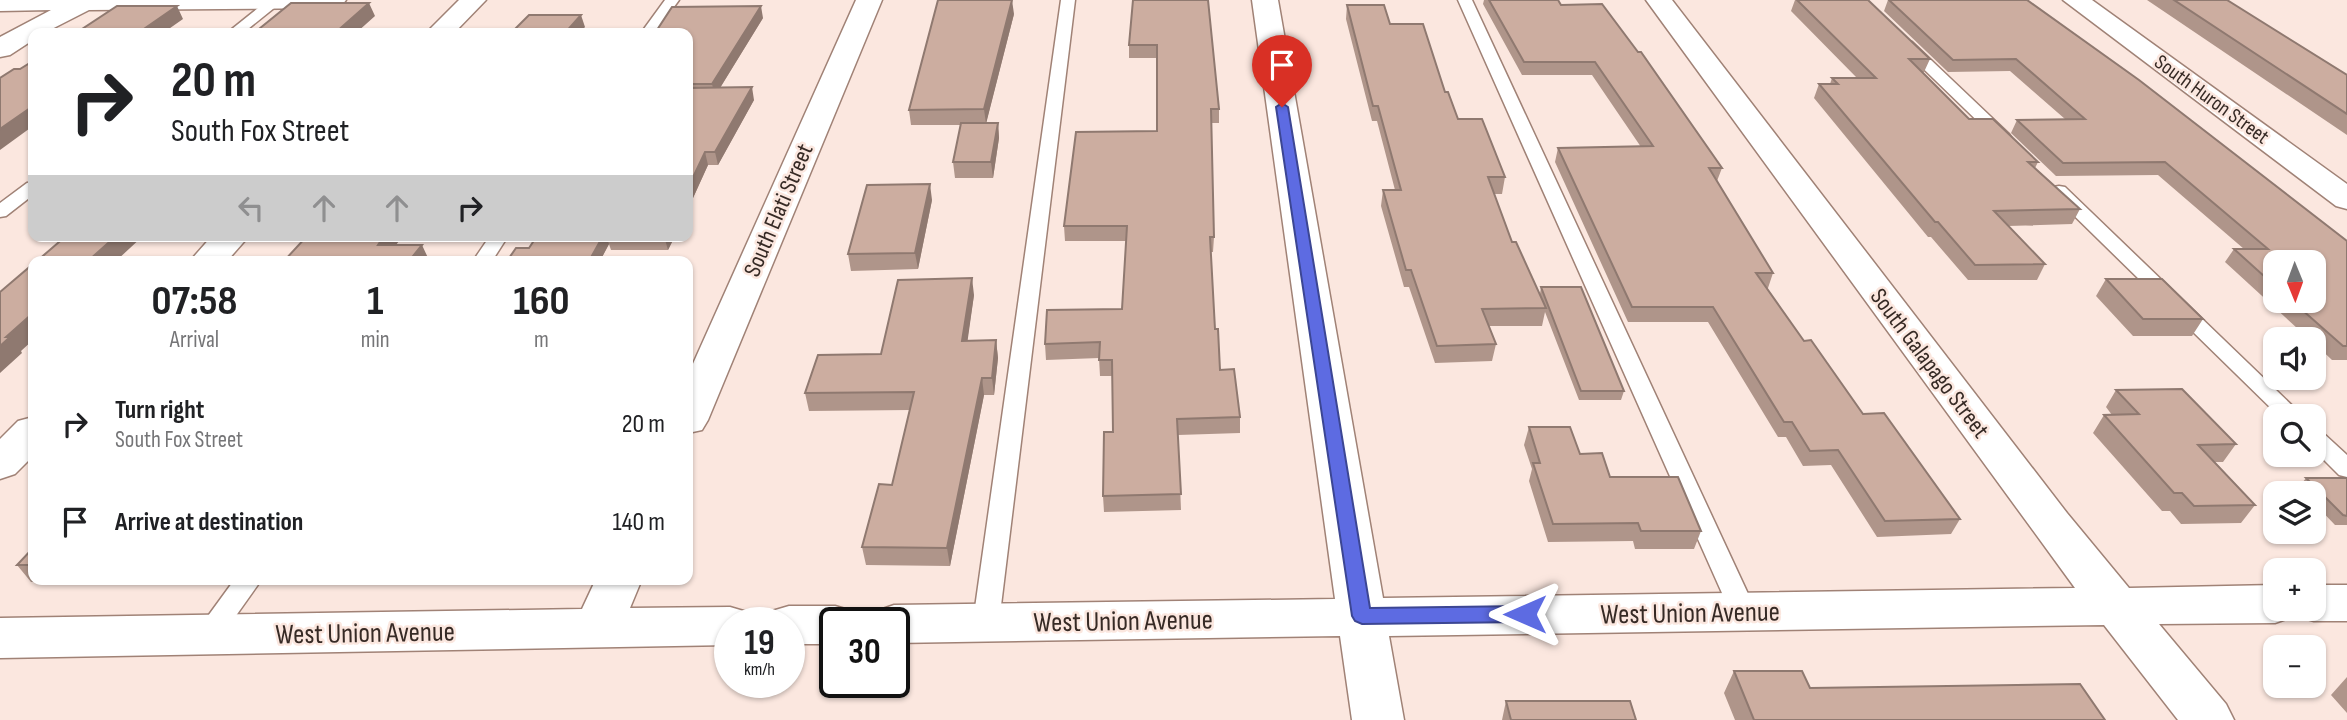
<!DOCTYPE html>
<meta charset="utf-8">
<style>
:root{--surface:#fff;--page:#f2f2f2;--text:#202124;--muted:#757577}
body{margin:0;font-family:"Sofia Sans Condensed",sans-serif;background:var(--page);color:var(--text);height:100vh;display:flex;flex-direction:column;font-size:26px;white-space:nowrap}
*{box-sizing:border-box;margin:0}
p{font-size:23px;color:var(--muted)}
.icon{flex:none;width:38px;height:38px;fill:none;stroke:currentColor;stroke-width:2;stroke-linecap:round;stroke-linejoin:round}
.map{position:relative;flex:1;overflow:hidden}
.side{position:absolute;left:28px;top:256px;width:665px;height:329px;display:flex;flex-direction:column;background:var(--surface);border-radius:14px;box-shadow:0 2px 5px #0004}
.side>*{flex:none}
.banner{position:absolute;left:28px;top:28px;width:665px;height:214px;border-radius:14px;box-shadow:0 2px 5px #0004;background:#fff;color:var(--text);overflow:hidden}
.needle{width:46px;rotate:179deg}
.fabs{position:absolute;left:2263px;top:250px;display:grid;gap:14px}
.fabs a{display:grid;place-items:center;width:63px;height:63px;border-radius:14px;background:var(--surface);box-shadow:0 2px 5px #0004;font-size:35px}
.speed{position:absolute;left:714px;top:607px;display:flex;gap:14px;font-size:35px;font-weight:700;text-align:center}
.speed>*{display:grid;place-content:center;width:91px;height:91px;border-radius:50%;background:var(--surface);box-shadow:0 2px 5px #0004;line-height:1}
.speed small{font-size:18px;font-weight:400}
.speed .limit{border:4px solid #111;border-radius:10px;background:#fff;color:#111}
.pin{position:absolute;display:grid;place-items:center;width:60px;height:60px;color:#fff;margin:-72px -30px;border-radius:50% 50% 50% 0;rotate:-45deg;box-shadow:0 0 7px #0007}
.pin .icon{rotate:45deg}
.me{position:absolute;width:77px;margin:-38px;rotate:270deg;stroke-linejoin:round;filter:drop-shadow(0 0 5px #0008)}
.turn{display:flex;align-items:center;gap:24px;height:147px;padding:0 28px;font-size:32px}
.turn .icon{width:91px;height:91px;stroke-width:2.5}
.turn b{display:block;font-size:49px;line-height:60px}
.lanes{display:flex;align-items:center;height:66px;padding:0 28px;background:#0003;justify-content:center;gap:35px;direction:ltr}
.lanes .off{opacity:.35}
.eta{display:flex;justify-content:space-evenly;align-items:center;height:119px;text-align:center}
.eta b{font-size:42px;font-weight:700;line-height:49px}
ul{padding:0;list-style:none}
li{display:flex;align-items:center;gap:21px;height:98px;padding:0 28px}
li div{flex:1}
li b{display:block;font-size:26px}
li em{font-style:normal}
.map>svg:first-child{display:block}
</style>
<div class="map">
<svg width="2347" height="720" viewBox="0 0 2347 720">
<rect width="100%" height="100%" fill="#fbe7df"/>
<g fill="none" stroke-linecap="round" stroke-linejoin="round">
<g stroke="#a08276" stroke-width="3">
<path id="lane" d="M268,0H284L243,33H227Z
M665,0H679L655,33H641Z
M1061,0H1075L999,622L995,629L986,632L977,629L973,622Z
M1458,0H1472L1756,611L1752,618L1743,621L1734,618L1730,611Z
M1907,41L1912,42L2009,134L2011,137L2009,140H1997L1902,48L1900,45Z
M33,182V195L6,216L0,217V203L27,183Z
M2059,186L2065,187L2303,416H2279L2053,195L2050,191L2053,187Z
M490,236H508L492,261H473Z
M2314,429L2322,432L2347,455V477L2339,475L2314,450Z
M235,579H262L218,641L209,645L200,641L196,634L200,627Z"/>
</g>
<g stroke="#a08276" stroke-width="3">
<path id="street" d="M0,0H346L342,5L333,8L89,10L44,33H33V40L10,55L0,57V37L51,10L0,11Z
M459,0H486L454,33H426Z
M856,0H882L708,420L702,430L688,433V375Z
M1252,0H1278L1383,598L2075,588L1646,0H1672L2067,513L2129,588L2275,585V609H2314V585H2347V621H2314L2297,616L2295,612L2292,617L2275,623L2159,624L2226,704L2234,720H2178L2104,625L1389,636L1404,720H1352L1340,636L894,643V623H870L877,611L894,605L1335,599Z
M2063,0H2092L2347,184V209L2336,206Z
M212,236H249L227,261H190Z
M33,417V456L15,474L0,479V439L18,421Z
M596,579H642L630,608L730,607L747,612L753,623H730V645L0,658V618L582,609Z
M789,606H835L852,611L858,623H835V644H789V623H766L772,611Z"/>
</g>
<use href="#lane" fill="#fff" fill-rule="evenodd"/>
<use href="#street" fill="#fff" fill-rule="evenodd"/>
</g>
<path fill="#af958a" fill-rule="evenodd" d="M1133,0L1219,109V123H1211L1214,237L1213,252H1211L1215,329L1220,370L1240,417V433L1178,435L1181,510L1104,512L1103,496L1113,432L1112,376H1100L1099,358L1046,360L1045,344L1122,309L1126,241H1065L1064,226L1157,131V58H1129V45Z
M1484,0H1558L1561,5L1722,168L1717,181L1773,273L1768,288H1767L1804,341L1863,414L1960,519L1951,534L1877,537L1831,465L1803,466L1786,437H1778L1708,322H1628L1555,162L1558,148L1641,147L1592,75H1522L1483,4Z
M1795,0H1868L1930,59L1924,72H1923L1969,119L2038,162L2035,168L2080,209L2072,224L2008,226L2045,264L2037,280H1968L1931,237H1928L1814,98L1819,84H1830L1832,78H1857L1791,11Z
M1888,0H2027L2347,241V360H2332L2314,343V340H2310L2225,262L2234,249H2244L2158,175L2056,176L2011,133L2017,120L2065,119L2010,71L1948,72L1884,11ZM2275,262L2314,301H2275Z
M2147,0H2227L2347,75V135Z
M1347,5L1390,24L1445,92L1458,119L1505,177L1502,194H1494L1512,242L1540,294L1541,287L1624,391L1621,400H1579L1545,312L1542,326H1489L1496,344L1492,361L1435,363L1409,287H1404L1381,206L1383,190H1395L1377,121H1372L1346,19Z
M1014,14L986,123H998L999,138L993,178H955L953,162L961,125H911L909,110Z
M763,18L720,88L754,100L718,165H708L688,209V33Z
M932,200L918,269L851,271L848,254Z
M537,236H675L668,250H611L609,244L600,261H507L529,248Z
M2106,279L2203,319L2192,336H2133L2096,296Z
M974,295L967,341L996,340L998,358L994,395H984L950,566L866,565L862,547L892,485L910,410L809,411L805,393L881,354Z
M2116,390L2236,444L2223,462H2215L2255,505L2241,523L2181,524L2170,511H2162L2093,433L2104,415H2112L2106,407Z
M1529,427L1580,454L1610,477L1701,531L1694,549H1635L1633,541L1548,542L1529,481L1532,469L1524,445Z
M2306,478H2347V525H2335L2314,503V494H2305L2299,487Z
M33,548V579H141L140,581L31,582L17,565Z
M1734,671L1810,688L2105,720H1735L1724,693Z
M2347,677V713L2331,695Z
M1506,701L1636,720H1502Z"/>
<path fill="#8f7970" d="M1012,0L1014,14L986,124L984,109Z
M369,3L375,16L356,33H335Z
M177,6L183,19L163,33H138Z
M761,6L763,18L715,96L712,84Z
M581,15L585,27L580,33H565Z
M752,87L754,100L718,165L715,152Z
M33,106V126L0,150V129Z
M998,123L999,138L993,178L991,162Z
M705,152L708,165L688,209V188Z
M930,184L932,200L918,269L915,253Z
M116,236H143L116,261H88Z
M384,236H403L385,259L378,245Z
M603,236H606L609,244L600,261H589Z
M664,236H675L668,250Z
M422,245L429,260L428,261H409Z
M972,278L974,295L965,359L962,341Z
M33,313V340L21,351L22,353L0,373V346L6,337Z
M996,340L998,358L994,395L992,378Z
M982,378L984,395L950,566L947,548Z"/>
<path fill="#ccada0" stroke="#8f7970" stroke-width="2" d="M938,0H1012L984,109L909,110Z
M1133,0H1208L1219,109H1211L1214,237H1210L1215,329H1218L1220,370L1234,369L1240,417L1177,419L1181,494L1103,496L1104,432H1113L1112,360H1099L1100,342L1045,344L1047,310L1122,309L1127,226H1064L1076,132L1157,131V45H1129Z
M1489,0H1558L1561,5L1602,4L1638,52H1641L1722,168H1709L1773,273H1756L1804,341L1811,340L1863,414L1884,413L1960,519L1885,521L1838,450L1810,451L1792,422H1784L1713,307H1632L1558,148L1653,146L1595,62H1524Z
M1797,0H1868L1930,59H1909L1969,119H1993L2038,162H2028L2080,209L1994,211L2045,264L1975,265L1938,222H1935L1819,84H1838L1832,78H1876Z
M1889,0H2027L2139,80L2347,241V346H2343L2292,301H2314V262H2275V286L2234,249H2268L2165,162L2063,163L2017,120L2085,119L2016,59L1953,60Z
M2174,0H2227L2347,75V114Z
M291,3H369L335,33H254Z
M1347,5H1384L1390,24H1423L1445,92H1448L1458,119H1482L1505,177H1488L1512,242H1516L1546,308L1482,309L1496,344L1437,346L1411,270H1406L1383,190H1401L1378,106H1373Z
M117,6H177L138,33H76Z
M761,6L712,84H688V33H655L672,7Z
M529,15H581L565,33H511Z
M33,61V106L0,129V78L14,69H20Z
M752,87L715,152H705L688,188V88Z
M961,123H998L991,162H953Z
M930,184L915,253L848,254L867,185Z
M66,236H116L88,261H37Z
M307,236H384L378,245H422L409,261H284Z
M537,236H603L589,261H507L516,248H529Z
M33,264V313L6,337H10L0,346V292Z
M972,278L962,341L996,340L992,378H982L947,548L862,547L879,484L892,485L914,392L805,393L818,355L881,354L898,280Z
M2106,279H2162L2203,319H2143Z
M1541,287H1581L1624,391H1581Z
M2182,389L2236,444L2198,445L2255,505L2194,506L2182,493H2174L2104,415L2139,414L2116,390Z
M1529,427H1570L1580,454L1602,453L1610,477H1678L1701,531H1641L1638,523L1553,524L1533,463H1540Z
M2306,478H2347V516L2343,515Z
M33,548V565H17Z
M1734,671H1802L1810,688L2080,684L2105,720H1754Z
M1506,701H1630L1636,720H1511Z"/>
<path fill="#5d6be2" stroke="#3c4693" stroke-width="2" d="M1282,103L1288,107L1370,608L1525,606L1532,608L1535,614L1532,619L1525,622L1362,624L1355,621L1352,616L1276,107Z"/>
<g text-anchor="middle" stroke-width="5" stroke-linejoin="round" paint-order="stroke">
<g font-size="21" fill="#362a25" stroke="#fbe7df">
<text transform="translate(2212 99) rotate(36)" y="7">South Huron Street</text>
</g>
<g font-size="24" fill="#362a25" stroke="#fbe7df">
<text transform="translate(778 210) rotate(-67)" y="8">South Elati Street</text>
<text transform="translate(1930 363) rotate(53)" y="8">South Galapago Street</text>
</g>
<g font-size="28" fill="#362a25" stroke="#fbe7df">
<text transform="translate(1690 612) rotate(-1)" y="10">West Union Avenue</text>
<text transform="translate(1123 620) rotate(-1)" y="10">West Union Avenue</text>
<text transform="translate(365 632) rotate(-1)" y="10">West Union Avenue</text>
</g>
</g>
</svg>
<div class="fabs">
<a><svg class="needle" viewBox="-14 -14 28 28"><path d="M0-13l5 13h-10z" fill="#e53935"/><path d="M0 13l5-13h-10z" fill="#757577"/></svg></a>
<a><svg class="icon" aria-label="sound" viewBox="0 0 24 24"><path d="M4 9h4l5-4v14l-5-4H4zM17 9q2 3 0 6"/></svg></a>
<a><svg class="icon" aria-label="search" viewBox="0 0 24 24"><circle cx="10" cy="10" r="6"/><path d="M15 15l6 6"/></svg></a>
<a><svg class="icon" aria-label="layers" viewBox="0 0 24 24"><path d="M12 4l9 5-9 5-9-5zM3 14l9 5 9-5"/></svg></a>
<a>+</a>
<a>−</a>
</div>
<div class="speed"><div>19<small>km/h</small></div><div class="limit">30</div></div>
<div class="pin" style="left:1282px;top:107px;background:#d93025"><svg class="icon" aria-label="arrive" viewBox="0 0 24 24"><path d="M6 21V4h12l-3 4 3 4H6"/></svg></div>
<svg class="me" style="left:1525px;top:614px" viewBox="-20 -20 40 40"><path d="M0-17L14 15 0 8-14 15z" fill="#5d6be2" stroke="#fff" stroke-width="4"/></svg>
<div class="banner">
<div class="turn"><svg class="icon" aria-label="right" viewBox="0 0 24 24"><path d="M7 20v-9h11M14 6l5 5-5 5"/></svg><div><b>20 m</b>South Fox Street</div></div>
<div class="lanes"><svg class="icon off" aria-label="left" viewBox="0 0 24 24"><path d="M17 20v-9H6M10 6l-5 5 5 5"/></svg><svg class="icon off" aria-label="ahead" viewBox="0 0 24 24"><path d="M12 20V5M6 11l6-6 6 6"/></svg><svg class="icon off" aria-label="ahead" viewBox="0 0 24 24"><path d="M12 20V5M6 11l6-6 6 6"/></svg><svg class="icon" aria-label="right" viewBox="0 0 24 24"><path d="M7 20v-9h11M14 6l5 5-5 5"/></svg></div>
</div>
<section class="side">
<div class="eta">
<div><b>07:58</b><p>Arrival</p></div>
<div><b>1</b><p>min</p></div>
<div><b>160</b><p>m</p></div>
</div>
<ul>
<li><svg class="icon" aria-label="right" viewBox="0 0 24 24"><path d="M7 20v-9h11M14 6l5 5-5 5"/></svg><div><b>Turn right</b><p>South Fox Street</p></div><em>20 m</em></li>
<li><svg class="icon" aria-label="arrive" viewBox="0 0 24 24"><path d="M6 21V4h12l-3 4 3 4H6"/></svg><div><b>Arrive at destination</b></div><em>140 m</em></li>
</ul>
</section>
</div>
